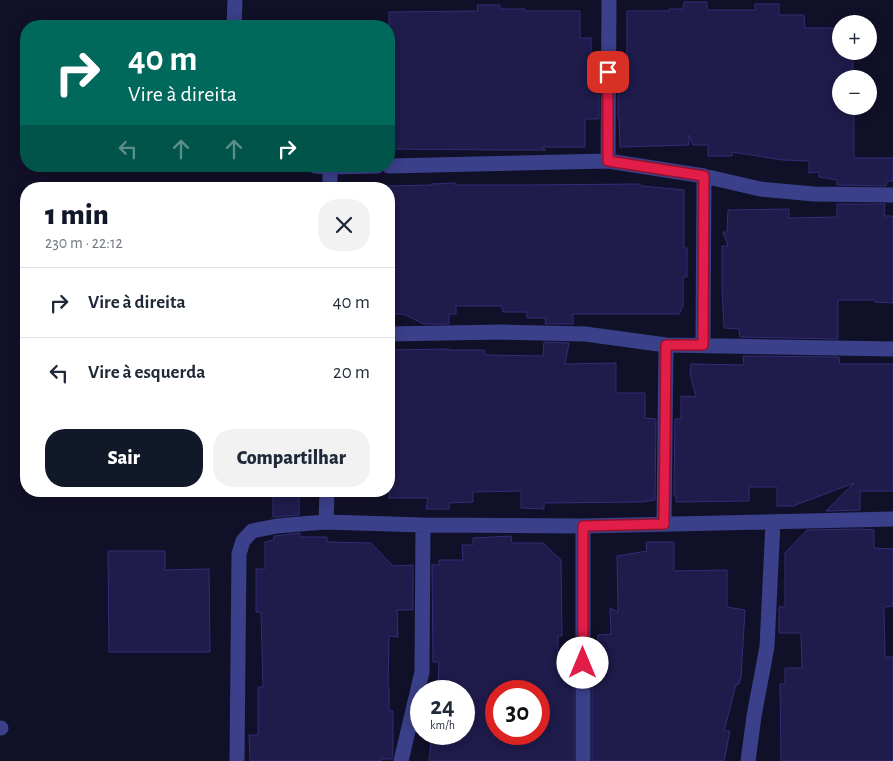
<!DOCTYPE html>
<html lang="pt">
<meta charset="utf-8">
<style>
:root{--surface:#fff;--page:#f2f2f3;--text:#1f2937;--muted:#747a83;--line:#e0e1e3;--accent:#111827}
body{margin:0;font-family:"Alegreya Sans",sans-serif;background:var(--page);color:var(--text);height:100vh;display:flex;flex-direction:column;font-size:19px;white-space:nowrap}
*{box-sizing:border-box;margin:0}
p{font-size:16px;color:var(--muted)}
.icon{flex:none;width:28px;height:28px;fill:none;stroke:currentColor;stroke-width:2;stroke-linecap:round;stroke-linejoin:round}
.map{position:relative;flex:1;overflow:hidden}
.side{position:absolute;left:20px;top:182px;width:375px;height:315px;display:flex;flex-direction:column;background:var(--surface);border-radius:20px;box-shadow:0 2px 12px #0003}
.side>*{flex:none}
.top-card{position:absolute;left:20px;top:20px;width:375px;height:152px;border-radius:20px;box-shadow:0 2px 12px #0003;background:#00695c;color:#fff;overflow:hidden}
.fabs{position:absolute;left:832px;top:15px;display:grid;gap:10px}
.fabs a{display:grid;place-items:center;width:45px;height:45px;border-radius:50%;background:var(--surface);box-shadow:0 2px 12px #0003;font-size:25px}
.speed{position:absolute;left:410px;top:680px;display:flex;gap:10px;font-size:25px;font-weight:700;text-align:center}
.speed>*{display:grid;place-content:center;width:65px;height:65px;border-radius:50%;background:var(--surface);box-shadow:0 2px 12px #0003;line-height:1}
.speed small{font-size:12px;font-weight:400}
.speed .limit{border:8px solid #d22;background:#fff;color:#111}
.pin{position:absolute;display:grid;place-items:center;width:42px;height:42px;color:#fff;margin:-21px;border-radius:10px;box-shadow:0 2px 8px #0006}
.me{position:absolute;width:55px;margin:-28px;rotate:0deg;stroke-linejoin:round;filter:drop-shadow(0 0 4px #0008)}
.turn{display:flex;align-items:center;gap:18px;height:105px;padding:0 25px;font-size:22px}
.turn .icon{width:65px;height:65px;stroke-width:2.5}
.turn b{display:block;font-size:35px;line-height:42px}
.lanes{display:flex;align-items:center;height:48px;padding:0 25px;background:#0003;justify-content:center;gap:25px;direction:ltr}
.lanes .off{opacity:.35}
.round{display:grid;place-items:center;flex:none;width:52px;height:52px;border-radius:20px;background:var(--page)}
.overview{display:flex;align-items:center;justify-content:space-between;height:85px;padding:0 25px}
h1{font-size:30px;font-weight:800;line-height:38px;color:var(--accent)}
.button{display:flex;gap:10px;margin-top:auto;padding:10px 25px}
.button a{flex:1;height:58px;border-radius:20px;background:var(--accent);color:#fff;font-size:20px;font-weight:800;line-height:58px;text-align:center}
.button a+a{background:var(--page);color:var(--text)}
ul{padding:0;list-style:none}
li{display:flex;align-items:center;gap:15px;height:70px;padding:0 25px;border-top:1px solid var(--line)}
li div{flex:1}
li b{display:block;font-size:19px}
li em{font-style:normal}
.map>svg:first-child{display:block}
</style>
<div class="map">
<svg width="893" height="761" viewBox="0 0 893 761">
<rect width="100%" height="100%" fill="#111029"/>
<path fill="#1f1b4b" stroke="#332d77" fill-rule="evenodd" d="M684,2H707V10H755V4H779V15H804L805,28H841V51H853V79H841V106H854V158H893V181H887L886,186L837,185V180L819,177V172L809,173V161L783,160L732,152V156H708V145H693L689,135V145L620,147L619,118H618V65L627,64V11H669V9H683Z
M477,5H500V9H525V11H580V38H591V66H599V119H585V147H541L546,150H501L389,149V12L478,11Z
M455,183V185H525L638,184L642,186L684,190V248H687V277H683V306L679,314H573V324H545L546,318H527V312H503L502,306H456V314H449V324H424L403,314H389V186L432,185L431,184Z
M837,204H885L884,216H893V303L875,302V300H838V339L740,337L739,329L724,328L722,287V246H728L723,232H727L728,210L789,209V218L837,217Z
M544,342L569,343L565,364L616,363V393H645V418L656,419L655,500L642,502L544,503V509L521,508V491L473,492V502L449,503V509H426L428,498H389V350L449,349V350H484L485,355L543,356Z
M743,356L839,357L840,364H893V491H860V510L826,511L854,483L793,506H777V487H749V501L676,502V496H674L675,419H681V396L696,397L690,374L691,364L744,365Z
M273,491H299V515L273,517Z
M860,529L874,530V548L893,549V606L884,607L885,657H893V761H781L780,684H785V668H802L801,633H779V607H785V553L807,530Z
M300,533V537H327V542L371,543L393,566L413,565V610H397L398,637L389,636L388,687H389V710L393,711V753L392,759H382L381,761H250L249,735H258V687H263L261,612H256V569H265V542L274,540V536Z
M511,536L512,543H543L561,560L562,636H558V674L574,673V761H429L432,734H464V687H438L439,662H433L432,565H439V560H463L462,545H473V538ZM496,691H539V734H496Z
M646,542H674V571L727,570V607L745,610L741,677L739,684L736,685L724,731H730L724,761H592V672H594V661L598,662V635L611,634L610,608L618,612L617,556L647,551Z
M108,551H165V570L209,569L210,652H109Z"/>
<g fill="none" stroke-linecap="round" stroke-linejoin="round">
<path stroke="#3a4089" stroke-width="15" d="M234,26L235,0
M608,161L609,0
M315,166L330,167V189
M389,166L608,161L704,176L760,189L814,194L893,195
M330,167L377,166
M389,334L501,332L585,334L666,345L893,349
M703,345L704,176
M326,522L327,491
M664,524L666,345
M0,728H1
M237,761L239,554L243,541L252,531L277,526L300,524L326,522L423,525L583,526L893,519
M401,761L422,672L423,525
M583,761V526
M748,761L754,716L767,647L773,522"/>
</g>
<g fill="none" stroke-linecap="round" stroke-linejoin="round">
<g stroke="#92132f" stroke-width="12">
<path id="route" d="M583,663V526L664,524L666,345H703L704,176L608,161V72"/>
</g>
<use href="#route" stroke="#e11d48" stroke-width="9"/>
</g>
</svg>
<div class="fabs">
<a>+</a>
<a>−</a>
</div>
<div class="speed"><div>24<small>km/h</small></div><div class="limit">30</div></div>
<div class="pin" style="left:608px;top:72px;background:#d93025"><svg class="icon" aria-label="arrive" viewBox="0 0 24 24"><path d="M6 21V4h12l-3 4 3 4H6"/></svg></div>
<svg class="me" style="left:583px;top:663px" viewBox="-20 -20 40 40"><circle r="19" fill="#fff"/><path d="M0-13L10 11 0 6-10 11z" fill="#e11d48"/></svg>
<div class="top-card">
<div class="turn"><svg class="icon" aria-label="right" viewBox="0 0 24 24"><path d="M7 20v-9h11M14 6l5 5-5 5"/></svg><div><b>40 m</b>Vire à direita</div></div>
<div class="lanes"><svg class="icon off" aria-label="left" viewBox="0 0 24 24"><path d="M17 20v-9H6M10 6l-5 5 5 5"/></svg><svg class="icon off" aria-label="ahead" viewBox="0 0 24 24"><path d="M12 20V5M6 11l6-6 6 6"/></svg><svg class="icon off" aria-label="ahead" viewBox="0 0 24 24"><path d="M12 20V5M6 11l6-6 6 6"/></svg><svg class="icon" aria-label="right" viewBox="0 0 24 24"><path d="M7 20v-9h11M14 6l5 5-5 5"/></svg></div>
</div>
<section class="side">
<div class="overview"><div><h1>1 min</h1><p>230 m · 22:12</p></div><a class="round"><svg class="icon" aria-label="close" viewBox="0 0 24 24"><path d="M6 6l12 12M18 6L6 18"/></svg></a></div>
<ul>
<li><svg class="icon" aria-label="right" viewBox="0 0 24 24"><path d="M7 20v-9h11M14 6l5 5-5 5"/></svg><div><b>Vire à direita</b></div><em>40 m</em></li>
<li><svg class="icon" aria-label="left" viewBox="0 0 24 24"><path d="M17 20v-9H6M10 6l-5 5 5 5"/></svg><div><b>Vire à esquerda</b></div><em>20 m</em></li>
</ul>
<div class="button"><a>Sair</a><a>Compartilhar</a></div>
</section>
</div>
